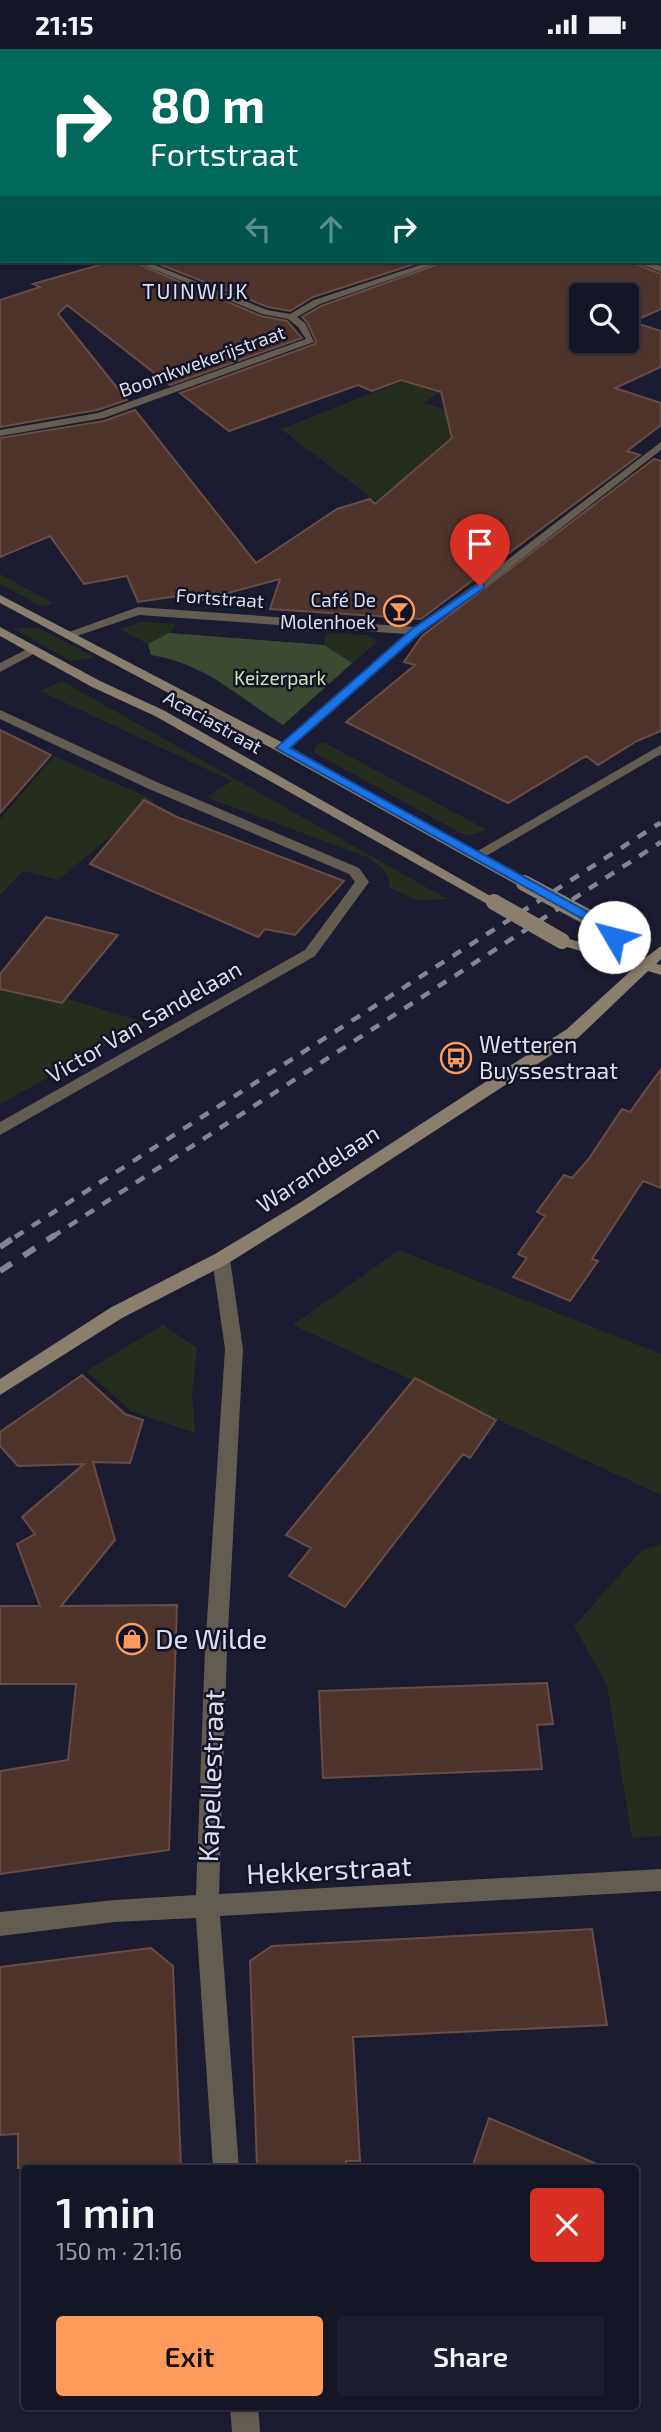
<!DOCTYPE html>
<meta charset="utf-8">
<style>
:root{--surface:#141525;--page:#1d1e2d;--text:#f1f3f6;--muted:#9d9fa7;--line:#333442;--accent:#ff9b5a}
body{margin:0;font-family:"Exo 2",sans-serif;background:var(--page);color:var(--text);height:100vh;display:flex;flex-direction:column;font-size:26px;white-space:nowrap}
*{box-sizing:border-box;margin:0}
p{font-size:23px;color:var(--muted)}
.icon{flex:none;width:38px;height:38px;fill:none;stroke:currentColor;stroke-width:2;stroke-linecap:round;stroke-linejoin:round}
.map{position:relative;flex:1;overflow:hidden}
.drawer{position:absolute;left:21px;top:2116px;width:618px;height:245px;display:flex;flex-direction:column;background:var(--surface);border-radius:7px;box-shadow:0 2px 5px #0004,0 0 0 2px var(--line)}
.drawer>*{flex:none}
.hud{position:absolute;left:0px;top:0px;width:662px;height:214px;box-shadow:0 2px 5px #0004,0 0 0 2px var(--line);background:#00695c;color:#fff;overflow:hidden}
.tools{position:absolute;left:569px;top:234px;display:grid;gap:14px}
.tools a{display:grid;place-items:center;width:70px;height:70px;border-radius:7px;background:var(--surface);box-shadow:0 2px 5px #0004,0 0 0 2px var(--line);font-size:35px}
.pin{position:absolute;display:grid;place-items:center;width:60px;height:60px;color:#fff;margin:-72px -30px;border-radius:50% 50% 50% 0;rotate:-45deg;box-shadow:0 0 7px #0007}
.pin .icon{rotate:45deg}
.me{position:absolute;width:77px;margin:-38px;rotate:307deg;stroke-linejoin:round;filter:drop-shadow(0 0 5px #0008)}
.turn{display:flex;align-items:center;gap:24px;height:147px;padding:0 35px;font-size:32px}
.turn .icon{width:91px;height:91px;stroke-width:2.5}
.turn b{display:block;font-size:49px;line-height:60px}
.lanes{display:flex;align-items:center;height:66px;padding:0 35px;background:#0003;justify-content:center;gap:35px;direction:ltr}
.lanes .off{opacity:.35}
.round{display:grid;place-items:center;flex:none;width:74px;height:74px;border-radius:7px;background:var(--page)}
.summary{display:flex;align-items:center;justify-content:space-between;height:119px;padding:0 35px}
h1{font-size:42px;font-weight:600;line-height:52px}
.action{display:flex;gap:14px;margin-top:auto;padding:14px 35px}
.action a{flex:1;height:80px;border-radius:7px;background:var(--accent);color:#111;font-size:28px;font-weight:600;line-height:80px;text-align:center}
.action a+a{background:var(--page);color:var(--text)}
.status{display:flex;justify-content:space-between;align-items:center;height:49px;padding:0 35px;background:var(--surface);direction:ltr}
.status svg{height:19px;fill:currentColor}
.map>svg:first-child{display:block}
</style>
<div class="status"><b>21:15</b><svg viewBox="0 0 49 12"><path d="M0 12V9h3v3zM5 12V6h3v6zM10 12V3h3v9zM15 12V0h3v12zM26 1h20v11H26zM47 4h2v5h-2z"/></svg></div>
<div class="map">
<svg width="661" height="2383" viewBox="0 0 661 2383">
<rect width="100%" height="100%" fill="#1b1c31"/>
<path fill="#252e1e" d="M431,321L447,326L423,339L438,344L424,354L472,369L512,346L381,456L281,380Z
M0,525L53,554L43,558L0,535Z
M141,573L176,575L170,584L324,596L326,584L367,586L377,593L283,676C238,648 207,615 151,606L148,595L120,580Z
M37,578L94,608L71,612L14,580Z
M62,632L447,850L417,851L390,839C389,823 380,816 367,808L206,748L232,732L40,642Z
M323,693L487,781L466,787L315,704V697Z
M54,707L154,751L58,831L23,822L0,846V770Z
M0,929L147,974L0,1055Z
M399,1201L661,1305V1446L293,1276Z
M163,1276L197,1299L192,1344L195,1384L131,1362L86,1322Z
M661,1495V1787L632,1789L607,1636L574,1577L642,1501Z"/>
<path fill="#3c4a32" d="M169,584L324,596L352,614L283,676C238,648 207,615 151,606L148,595Z"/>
<path fill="#4f342c" stroke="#694c44" stroke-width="2" fill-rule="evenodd" d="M113,212H131L261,267L287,272L302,289L170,336L67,256L58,265L127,351L97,361L0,378V251L40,238L33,235Z
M151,212H424L313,248L290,262L268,258Z
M447,212H629L661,225V260L632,273L661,282V318L615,339L661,354V376L627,402L640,406L421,570L270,560L280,530L198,552L191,545L138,553L127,527L84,535L50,487L0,508V389L104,372L135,361L256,514L337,460L370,450L375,455L452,389L441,343L401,331L372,342L358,336L229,382L180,344L315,295L316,292L307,273L302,268L321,257ZM581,247H626V292H581Z
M654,410L661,412V682L637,692L598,716L586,707L508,754L346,673L415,616L404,613L422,587Z
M0,681L51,706L0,764Z
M144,751L177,768L344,832L295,886L265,880L258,888L90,815Z
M46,868L118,886L62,954L0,940V925Z
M661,1020V1139L643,1132L592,1210L598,1212L570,1252L513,1228L527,1209L518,1205L545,1167L537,1163L564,1126L572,1129L588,1111L622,1060L630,1063Z
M82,1326L125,1365L143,1371L130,1414L93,1413L115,1491L61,1557L177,1556L169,1801L0,1825V1722L68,1711L76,1635H0V1557H40L17,1495L35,1485L22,1468L84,1415L18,1417L0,1397V1383Z
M415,1329L496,1371L470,1409L463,1405L345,1558L289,1527L311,1499L286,1486Z
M547,1634L553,1675L537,1676L542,1720L323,1729L319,1642Z
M592,1880L607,1976L353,1988L360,2112H346V2119H257L250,1912L272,1897Z
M151,1899L173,1917L181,2119H18V2085L0,2086V1918Z
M489,2069L606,2119H472Z"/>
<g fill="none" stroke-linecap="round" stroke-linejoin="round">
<path fill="#635c51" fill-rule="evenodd" d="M0,17H2V21H0Z
M660,75H661V79H660Z
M0,117H2V121H0Z
M134,212H145L267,261L290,265L314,251L432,212H444L320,255L297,268L305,274L314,293L104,369L0,387V381L98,364L306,290L298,278L288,270L262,265Z
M632,212H644L661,217V223Z
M661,393V401L484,539L420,585L287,702L282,703L276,699L406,585L139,566L71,589L61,586L138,558L414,578L476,535Z
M31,598L41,601L0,623V614Z
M0,661L159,734L359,819L369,833L315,907L0,1086V1073L305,901L355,833L349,825L149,740L0,670Z
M661,696V705L481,810H471L469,807Z
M221,1204L230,1210L243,1300L227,1601L219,1845L661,1820V1842L220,1867L239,2119H213L196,1869L115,1873L0,1887V1863L115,1851L196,1846L205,1601L225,1300L212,1210Z
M230,2357H258L260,2383H232Z"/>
<path fill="#8a7f6d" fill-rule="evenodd" d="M407,0L419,2H409Z
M562,0H572L560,2Z
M598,0H608L596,2Z
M0,158H2L0,163Z
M0,546L287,696L531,834L529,837H519L277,702L0,554Z
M0,578L100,632L163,661L501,853L494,857L489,856L155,667L92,638L0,587Z
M593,867L598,868L645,909L661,897V910L656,915L661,916V926L648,922L579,988L313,1161L227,1215L122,1269L0,1346V1330L110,1259L215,1205L301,1153L567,980L635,918L557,895V889L562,888L623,905L588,874L586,871Z"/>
<path stroke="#838496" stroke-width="3.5" stroke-dasharray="9 9" stroke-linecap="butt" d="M658,776L661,774"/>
<path stroke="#838496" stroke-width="4.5" stroke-dasharray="10 10" stroke-linecap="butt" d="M15,1188L660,774
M52,1188L661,793"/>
<path stroke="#838496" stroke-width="6" stroke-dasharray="14 14" stroke-linecap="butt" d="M0,1198L18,1186
M0,1222L55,1186"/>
<path stroke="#8a7f6d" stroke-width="16" d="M524,834L593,871
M494,853L562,892"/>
</g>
<path fill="#1a73e8" stroke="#114b97" stroke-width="2" d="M480,534L484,535V539L420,584L290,699L597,868L618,885V891H609L588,873L276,699L412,580Z"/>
<defs>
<g id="bar-ring" transform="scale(1.575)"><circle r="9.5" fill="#121327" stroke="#ff9b5a" stroke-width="1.5"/><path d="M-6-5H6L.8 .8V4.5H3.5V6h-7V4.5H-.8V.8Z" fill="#ff9b5a"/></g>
<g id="bus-ring" transform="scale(1.575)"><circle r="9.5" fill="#121327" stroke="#ff9b5a" stroke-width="1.5"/><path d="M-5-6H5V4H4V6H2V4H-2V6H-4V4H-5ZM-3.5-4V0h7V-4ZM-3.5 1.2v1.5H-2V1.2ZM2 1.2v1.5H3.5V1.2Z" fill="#ff9b5a"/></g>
<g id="shop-ring" transform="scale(1.575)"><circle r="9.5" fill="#121327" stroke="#ff9b5a" stroke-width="1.5"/><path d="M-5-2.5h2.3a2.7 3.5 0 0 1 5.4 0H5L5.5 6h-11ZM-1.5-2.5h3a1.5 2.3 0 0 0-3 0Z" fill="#ff9b5a"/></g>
</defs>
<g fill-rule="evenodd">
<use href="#bar-ring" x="399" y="562"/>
<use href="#bus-ring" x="456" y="1009"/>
<use href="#shop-ring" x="132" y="1590"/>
</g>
<g text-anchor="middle" stroke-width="5" stroke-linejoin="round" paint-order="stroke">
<g font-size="19" fill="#dddfee" stroke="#121327">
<text transform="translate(202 312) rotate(-20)" y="7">Boomkwekerijstraat</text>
<text transform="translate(220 549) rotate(4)" y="7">Fortstraat</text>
<text transform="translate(213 673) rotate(29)" y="7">Acaciastraat</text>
</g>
<g font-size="19" fill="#dddfee" stroke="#121327" text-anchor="end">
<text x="376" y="558">Café De<tspan x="376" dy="22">Molenhoek</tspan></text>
</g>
<g font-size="19" fill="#cbe8b6" stroke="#121327">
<text x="280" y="636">Keizerpark</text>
</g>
<g font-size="21" letter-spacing="2" fill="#dddfee" stroke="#121327">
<text x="196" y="250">TUINWIJK</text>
</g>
<g font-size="23" fill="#dddfee" stroke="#121327">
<text transform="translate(144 973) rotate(-30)" y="8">Victor Van Sandelaan</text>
<text transform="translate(318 1120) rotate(-33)" y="8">Warandelaan</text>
</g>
<g font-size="23" fill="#dddfee" stroke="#121327" text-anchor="start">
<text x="479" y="1004">Wetteren<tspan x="479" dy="26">Buyssestraat</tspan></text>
</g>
<g font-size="28" fill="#dddfee" stroke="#121327" text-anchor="start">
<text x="155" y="1600">De Wilde</text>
</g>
<g font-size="28" fill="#dddfee" stroke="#121327">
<text transform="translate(211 1727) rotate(-88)" y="10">Kapellestraat</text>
<text transform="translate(329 1821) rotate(-3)" y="10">Hekkerstraat</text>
</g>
</g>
</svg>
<div class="tools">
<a><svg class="icon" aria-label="search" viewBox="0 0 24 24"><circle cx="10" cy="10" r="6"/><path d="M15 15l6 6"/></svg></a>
</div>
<div class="pin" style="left:480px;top:537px;background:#d93025"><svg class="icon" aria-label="arrive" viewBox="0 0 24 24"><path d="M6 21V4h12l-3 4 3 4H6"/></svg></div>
<svg class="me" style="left:614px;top:888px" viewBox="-20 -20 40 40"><circle r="19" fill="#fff"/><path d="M0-13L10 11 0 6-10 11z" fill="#1a73e8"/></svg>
<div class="hud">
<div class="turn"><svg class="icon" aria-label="right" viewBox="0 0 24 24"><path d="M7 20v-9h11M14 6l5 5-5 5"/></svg><div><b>80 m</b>Fortstraat</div></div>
<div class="lanes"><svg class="icon off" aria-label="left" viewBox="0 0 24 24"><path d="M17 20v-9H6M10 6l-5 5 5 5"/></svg><svg class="icon off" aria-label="ahead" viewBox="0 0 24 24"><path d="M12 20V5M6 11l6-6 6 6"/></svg><svg class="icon" aria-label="right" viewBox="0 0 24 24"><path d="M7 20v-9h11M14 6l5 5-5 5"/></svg></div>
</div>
<section class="drawer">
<div class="summary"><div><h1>1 min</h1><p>150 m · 21:16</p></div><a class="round" style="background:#d93025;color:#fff"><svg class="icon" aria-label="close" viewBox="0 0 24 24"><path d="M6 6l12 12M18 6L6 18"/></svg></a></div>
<div class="action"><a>Exit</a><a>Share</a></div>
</section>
</div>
